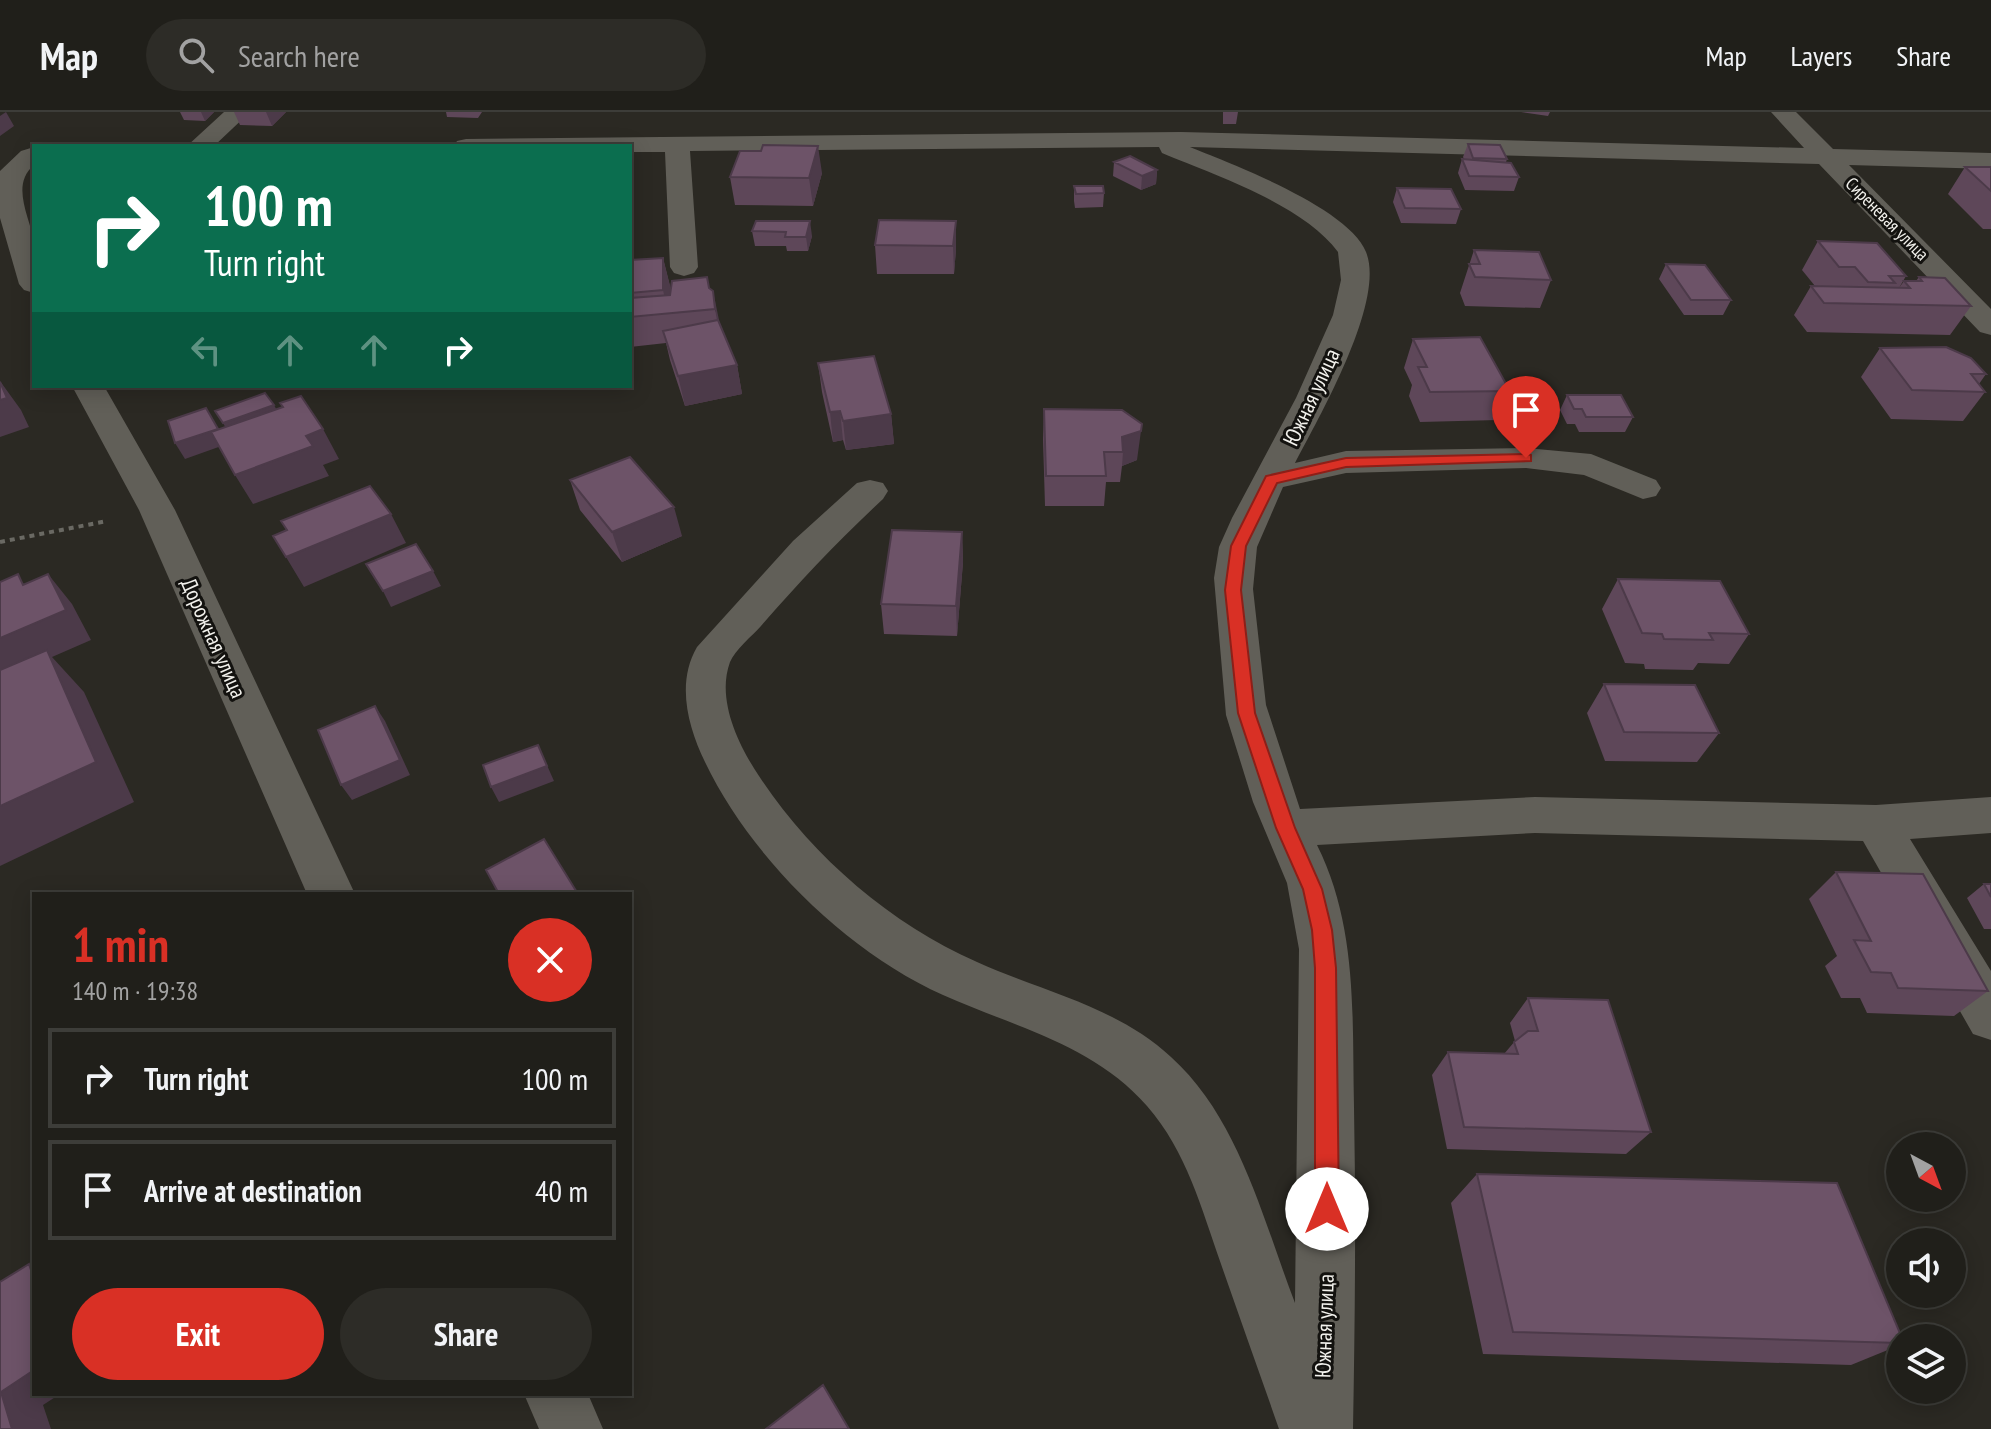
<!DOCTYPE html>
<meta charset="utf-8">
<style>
:root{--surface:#201f1a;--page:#2d2c27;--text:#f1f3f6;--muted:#a2a2a2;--line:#3d3d39;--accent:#d93025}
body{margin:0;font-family:"PT Sans Narrow",sans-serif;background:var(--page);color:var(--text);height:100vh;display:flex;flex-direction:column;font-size:30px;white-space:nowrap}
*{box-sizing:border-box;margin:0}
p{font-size:26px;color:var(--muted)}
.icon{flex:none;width:44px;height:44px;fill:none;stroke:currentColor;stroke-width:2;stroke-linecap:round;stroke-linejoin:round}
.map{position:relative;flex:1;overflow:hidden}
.panel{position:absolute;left:32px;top:780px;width:600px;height:504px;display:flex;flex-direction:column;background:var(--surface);border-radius:0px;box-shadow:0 4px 20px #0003,0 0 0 2px var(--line)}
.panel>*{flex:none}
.hud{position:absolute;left:32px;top:32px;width:600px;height:244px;border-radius:0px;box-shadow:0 4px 20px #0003,0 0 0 2px var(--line);background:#0b6e4f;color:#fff;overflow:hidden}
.needle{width:52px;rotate:139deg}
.buttons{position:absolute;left:1886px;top:1020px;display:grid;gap:16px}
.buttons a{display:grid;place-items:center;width:80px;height:80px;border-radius:50%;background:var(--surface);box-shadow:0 4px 20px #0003,0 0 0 2px var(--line);font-size:40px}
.pin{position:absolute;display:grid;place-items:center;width:68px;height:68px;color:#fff;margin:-82px -34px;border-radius:50% 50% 50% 0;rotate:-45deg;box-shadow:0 0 8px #0007}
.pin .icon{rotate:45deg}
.me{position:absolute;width:88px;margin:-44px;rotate:0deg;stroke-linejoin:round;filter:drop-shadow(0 0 6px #0008)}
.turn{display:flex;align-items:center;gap:28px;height:168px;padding:0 40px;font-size:36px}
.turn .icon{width:104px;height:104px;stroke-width:2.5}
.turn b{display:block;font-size:56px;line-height:68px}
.lanes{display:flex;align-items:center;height:76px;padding:0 40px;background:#0003;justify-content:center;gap:40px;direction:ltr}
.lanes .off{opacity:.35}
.round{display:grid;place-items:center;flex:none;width:84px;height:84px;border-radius:42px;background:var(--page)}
.head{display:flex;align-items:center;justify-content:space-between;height:136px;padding:0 40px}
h1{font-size:48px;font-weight:600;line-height:60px;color:var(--accent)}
.action{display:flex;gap:16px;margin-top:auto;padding:16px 40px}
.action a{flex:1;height:92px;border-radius:48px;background:var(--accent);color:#fff;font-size:32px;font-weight:600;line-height:92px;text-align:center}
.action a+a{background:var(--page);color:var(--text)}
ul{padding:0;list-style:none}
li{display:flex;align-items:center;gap:24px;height:100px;margin:0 16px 12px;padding:0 24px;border:4px solid var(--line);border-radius:0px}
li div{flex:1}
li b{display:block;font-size:30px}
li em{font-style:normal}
header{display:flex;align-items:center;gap:48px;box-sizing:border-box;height:112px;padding:0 40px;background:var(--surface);border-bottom:2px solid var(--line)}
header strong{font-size:38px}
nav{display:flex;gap:44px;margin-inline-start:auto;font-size:28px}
.search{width:560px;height:72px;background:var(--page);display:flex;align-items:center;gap:20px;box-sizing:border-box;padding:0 28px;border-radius:44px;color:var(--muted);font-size:30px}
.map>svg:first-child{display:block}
</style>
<header>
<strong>Map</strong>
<div class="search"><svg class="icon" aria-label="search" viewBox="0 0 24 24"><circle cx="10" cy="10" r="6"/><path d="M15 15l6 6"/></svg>Search here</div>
<nav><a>Map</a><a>Layers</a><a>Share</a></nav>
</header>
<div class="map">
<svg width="1991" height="1317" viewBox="0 0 1991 1317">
<rect width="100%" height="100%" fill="#2b2923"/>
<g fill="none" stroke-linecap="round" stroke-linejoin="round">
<path stroke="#6a6963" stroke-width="4" stroke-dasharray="5 5" stroke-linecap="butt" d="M0,430L107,409"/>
<path fill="#615f58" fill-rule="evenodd" d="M224,0H250L214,34H187Z
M1771,0H1796L1833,37L1991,41V57L1849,53L1991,197V223L1980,220L1819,52L1190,35C1232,52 1349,96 1366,140C1386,189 1319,305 1295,351L1346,339L1526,336L1591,342L1656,368L1661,376L1656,384L1643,387L1584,363L1526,356L1346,361L1283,375L1257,435L1253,477L1266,593L1300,697L1535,685L1876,693L1991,685V721L1910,727L1991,859V928L1973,922L1863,729L1535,721L1317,733C1358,815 1352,905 1354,995C1356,1102 1355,1209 1353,1317H1279C1260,1262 1240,1207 1221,1152C1201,1096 1187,1040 1147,994C1093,932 1014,915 943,883C846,839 751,746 705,650C688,615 676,571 697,535L793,429L857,371L870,368L883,371L888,379L883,387C840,427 800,469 761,514C752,524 735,538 730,550C716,588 739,634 759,664C812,744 889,811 977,850C1043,880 1116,894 1171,945C1239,1006 1263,1108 1295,1191L1299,837L1287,771L1253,690L1226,603L1214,466L1219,435L1232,406L1296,286L1333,203L1341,168L1338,140C1304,93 1215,63 1162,41L1159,35L690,39L698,155L694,161L684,164L674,161L670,155L665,40H630V34H454L457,29L466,27L1181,20L1804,36Z
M34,35V53C10,73 30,105 34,130C36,146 34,164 34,181L24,178L19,172L0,106V59L21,39Z
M72,274H104L175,398L355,782H307L139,398Z
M524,1282H588L603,1317H539Z"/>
</g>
<path fill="#5e4759" d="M180,0H214L205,9L184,8Z
M234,0H286L272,14L240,13Z
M446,0H482L478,6L447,5Z
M1223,0H1238L1236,12H1223Z
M1521,0H1550L1548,4Z
M1468,32L1507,47L1506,50L1519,65L1514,79L1465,78L1458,61L1462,47H1464L1463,45Z
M761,39L822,61L813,94L735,93L730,65Z
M1114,50L1157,58L1156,72L1141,78L1113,64Z
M1965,55H1991V117H1983L1948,82Z
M1074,74L1104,81L1103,95L1075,96L1074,89Z
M1397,76L1461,97L1456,112L1401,111L1393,90Z
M756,109L812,124L808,139H787L786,134H755L752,119Z
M956,109V137L954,162H877L875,133Z
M1818,129L1906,164L1899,176L1904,169H1916L1919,165L1971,194L1950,223L1807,220L1794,203L1811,174H1815L1802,158Z
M1474,138L1551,168L1540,196L1465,194L1460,181Z
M663,146L670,174V183L709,176L719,211L737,253L742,282L685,294L670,248L666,231L630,235V148Z
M1666,152L1731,188L1723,203H1684L1659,167Z
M1413,227L1510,279L1498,308L1420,310L1409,284L1412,273L1404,256Z
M1880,236L1986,262L1979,272L1985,280L1963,309L1891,307L1861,265Z
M818,251L891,302L894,332L846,338L843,328L833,330L822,280Z
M1567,283L1633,305L1625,320H1579L1575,312H1567L1560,298Z
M1044,297L1137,348L1122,354L1120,370H1106L1104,394H1045L1043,327Z
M570,368L682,424L622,450L580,398Z
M962,420L963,450L957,524L884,522L881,492Z
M1618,467L1749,522L1729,552L1698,551L1693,558L1645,557L1644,552L1625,551L1602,497Z
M1604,572L1719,621L1697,650L1605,649L1587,601Z
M1836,760L1988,879L1954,904L1867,901L1860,886H1841L1825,854L1837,844L1809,787Z
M1984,772H1991V817H1984L1967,786Z
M1528,886L1651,1020L1626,1042L1447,1037L1432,963L1448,940L1504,942L1515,929L1510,911Z
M1477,1062L1900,1226V1233L1851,1253L1483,1242L1451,1091Z"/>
<path fill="#4c3a49" d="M6,0L14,14L0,24V4Z
M201,0H214L205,9Z
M266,0H286L272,14Z
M818,34L822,61L813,94L809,66Z
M1157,58L1156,72L1141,78L1142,64Z
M810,109L812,124L808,139L806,125Z
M956,109V137L954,162L953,134Z
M663,146L670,174V201H668L663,178Z
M713,179L719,208L720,226L715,197Z
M737,253L742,282L685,294L678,264Z
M0,269L21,298L29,315L0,325Z
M274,293L282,308L232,327L223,311Z
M840,299L843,328L833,330L830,300Z
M891,302L894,332L846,338L843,309Z
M218,317L227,332L185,347L175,331Z
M323,317L339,347L323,353L329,364L253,392L235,363L306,324Z
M1141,319L1137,348L1122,354L1123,340L1122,325Z
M674,395L682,424L622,450L612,420Z
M391,402L406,431L304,475L286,445Z
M962,420L963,450L957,524L956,494Z
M433,459L441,474L391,495L383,479Z
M48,462L72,492L91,528L52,545L84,580L134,690L0,754V526Z
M375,594L385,609L410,663L352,688L341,673Z
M538,633L554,669L499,690L491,675Z
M34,1258V1282H60L43,1293L51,1317H12L1,1280Z"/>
<path fill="#6d5368" stroke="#4c3a49" stroke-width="2" d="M1468,32L1500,33L1507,47L1473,46Z
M763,33L818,34L809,66L730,65L740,39H761Z
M1130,44L1157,58L1142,64L1114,50Z
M1462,47L1511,51L1519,65L1469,64Z
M1965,55H1991V79Z
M1074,74H1103L1104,81L1076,82Z
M1397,76L1451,77L1461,97L1405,96Z
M879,108L956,109L953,134L875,133Z
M756,109H810L806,125H785L786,120L752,119Z
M1818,129L1877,131L1906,164H1889L1895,171L1868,170L1855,155H1839Z
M1474,138L1539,140L1551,168L1475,165L1469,152H1480Z
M663,146V178L630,181V148Z
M1666,152L1705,153L1731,188H1691Z
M707,165L709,176L713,179L715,197L630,205V186L670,183L672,169Z
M1919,165L1945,166L1971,194L1824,191L1811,174L1910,176L1904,169H1922Z
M718,208L737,253L678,264L663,219Z
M1480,225L1510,279L1430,280L1418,255H1427L1413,227Z
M1946,235L1971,246L1986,262H1971L1985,280L1912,278L1880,236Z
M874,244L891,302L843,309L840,299L830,300L818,251Z
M0,270L7,286L0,288Z
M265,281L274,293L223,311L215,299Z
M1567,283H1621L1633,305H1586L1582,297H1574Z
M301,284L323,317L306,324L313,334L235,363L211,320L283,295L280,291Z
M206,296L218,317L175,331L168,309Z
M1044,297L1122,298L1142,312L1141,319L1122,325L1123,340H1104L1106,364H1046Z
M630,345L674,395L612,420L570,368Z
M370,374L391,402L286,445L273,424L287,418L281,409Z
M892,418L962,420L956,494L881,492Z
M416,432L433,459L383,479L366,452Z
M18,462L23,473L48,462L66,498L0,526V470Z
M1618,467L1720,469L1749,522L1709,521L1713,528L1664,527L1662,522L1642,521Z
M47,538L96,650L0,694V558Z
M1604,572L1695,573L1719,621L1624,620Z
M375,594L400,648L341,673L318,618Z
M538,633L547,654L491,675L483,653Z
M544,727L578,782H499L486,758Z
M1836,760L1923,762L1988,879L1898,876L1891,861L1871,860L1854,828L1871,829Z
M1984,772H1991V785Z
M1528,886L1608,888L1651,1020L1464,1015L1448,940L1518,942L1514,930L1528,919H1538Z
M1477,1062L1837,1071L1902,1226H1900V1231L1513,1220Z
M29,1152L32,1161L34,1159V1258L1,1280L12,1317H0V1170Z
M823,1273L849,1317H766Z"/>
<path fill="#d93025" stroke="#8d1f18" stroke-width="2" d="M1526,342L1531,343V349L1346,355L1277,371L1246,434L1241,478L1255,601L1295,716L1322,777L1332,818L1336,856L1339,1097L1335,1106L1327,1109L1319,1106L1315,1097V856L1312,818L1303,777L1276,716L1238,601L1225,478L1231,434L1266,364L1346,346Z"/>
<g text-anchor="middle" stroke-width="6" stroke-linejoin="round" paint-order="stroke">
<g font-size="18" fill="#f2f1ec" stroke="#13120f">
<text transform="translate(1887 107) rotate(45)" y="6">Сиреневая улица</text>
</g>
<g font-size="22" fill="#f2f1ec" stroke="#13120f">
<text transform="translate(1311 285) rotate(-65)" y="8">Южная улица</text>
<text transform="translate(214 526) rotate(66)" y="8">Дорожная улица</text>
<text transform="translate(1324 1214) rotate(-88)" y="8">Южная улица</text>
</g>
</g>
</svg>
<div class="buttons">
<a><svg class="needle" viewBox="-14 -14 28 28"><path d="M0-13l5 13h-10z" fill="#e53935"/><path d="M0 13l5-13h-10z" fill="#a2a2a2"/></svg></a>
<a><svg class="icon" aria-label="sound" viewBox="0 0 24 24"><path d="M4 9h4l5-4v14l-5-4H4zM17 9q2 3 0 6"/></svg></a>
<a><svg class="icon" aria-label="layers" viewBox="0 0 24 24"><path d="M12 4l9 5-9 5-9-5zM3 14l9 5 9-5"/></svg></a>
</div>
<div class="pin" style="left:1526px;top:346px;background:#d93025"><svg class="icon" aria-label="arrive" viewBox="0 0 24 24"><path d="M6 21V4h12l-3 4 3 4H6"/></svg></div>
<svg class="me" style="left:1327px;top:1097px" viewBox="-20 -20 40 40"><circle r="19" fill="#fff"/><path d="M0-13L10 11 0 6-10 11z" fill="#d93025"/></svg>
<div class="hud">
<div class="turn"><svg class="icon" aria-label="right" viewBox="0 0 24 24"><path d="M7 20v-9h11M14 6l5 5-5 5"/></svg><div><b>100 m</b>Turn right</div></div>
<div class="lanes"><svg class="icon off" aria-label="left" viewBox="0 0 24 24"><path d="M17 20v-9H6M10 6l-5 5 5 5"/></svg><svg class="icon off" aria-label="ahead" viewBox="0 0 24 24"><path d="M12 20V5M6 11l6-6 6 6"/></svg><svg class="icon off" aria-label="ahead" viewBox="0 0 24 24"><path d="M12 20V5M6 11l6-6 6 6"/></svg><svg class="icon" aria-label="right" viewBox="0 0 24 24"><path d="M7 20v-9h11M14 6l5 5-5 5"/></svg></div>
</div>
<section class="panel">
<div class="head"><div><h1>1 min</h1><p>140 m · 19:38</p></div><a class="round" style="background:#d93025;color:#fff"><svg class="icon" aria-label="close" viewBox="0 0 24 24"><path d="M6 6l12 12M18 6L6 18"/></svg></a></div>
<ul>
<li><svg class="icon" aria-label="right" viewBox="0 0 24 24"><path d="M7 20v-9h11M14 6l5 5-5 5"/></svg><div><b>Turn right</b></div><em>100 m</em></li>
<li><svg class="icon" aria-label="arrive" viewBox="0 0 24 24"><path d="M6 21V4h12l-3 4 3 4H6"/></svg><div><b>Arrive at destination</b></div><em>40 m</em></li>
</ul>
<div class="action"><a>Exit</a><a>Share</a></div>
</section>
</div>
